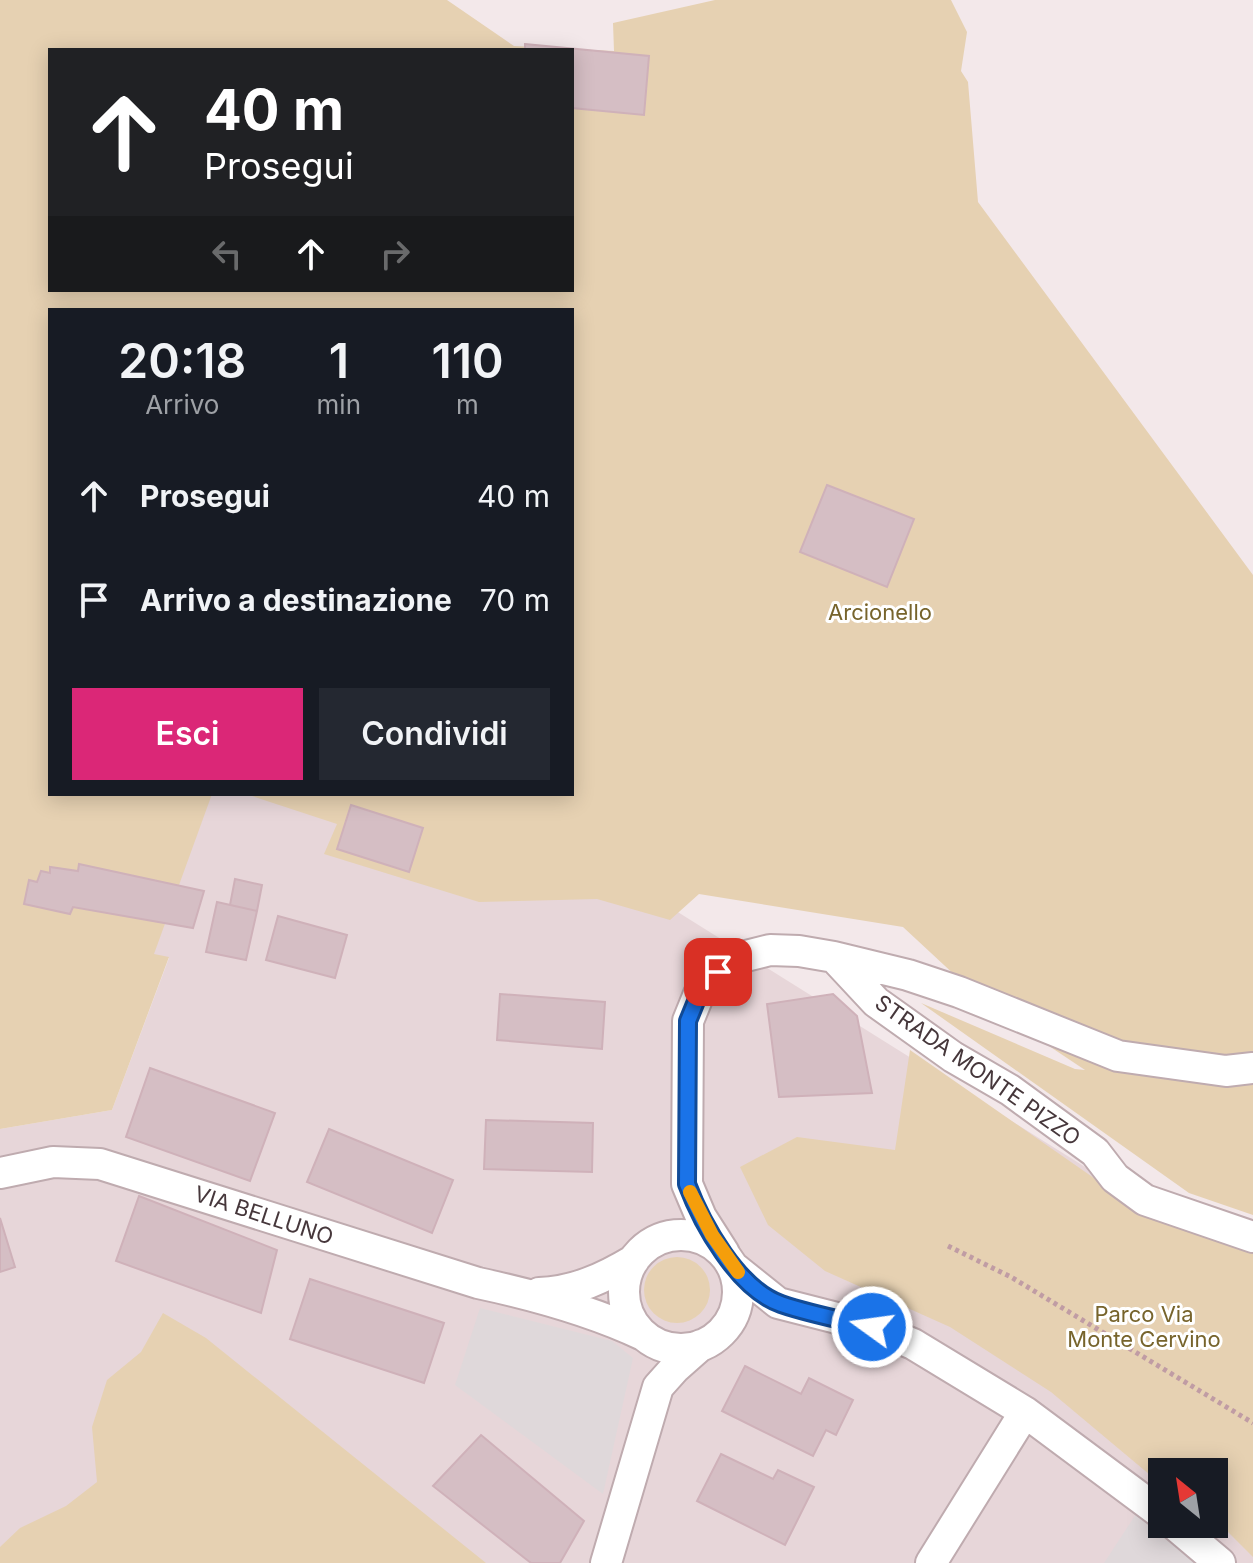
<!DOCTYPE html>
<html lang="it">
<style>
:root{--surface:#171b24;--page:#242831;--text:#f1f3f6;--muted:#9ea1a6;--accent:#db2777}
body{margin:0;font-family:Inter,sans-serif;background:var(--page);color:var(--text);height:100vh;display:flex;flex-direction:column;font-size:30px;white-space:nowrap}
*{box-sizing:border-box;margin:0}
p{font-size:26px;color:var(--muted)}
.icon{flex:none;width:44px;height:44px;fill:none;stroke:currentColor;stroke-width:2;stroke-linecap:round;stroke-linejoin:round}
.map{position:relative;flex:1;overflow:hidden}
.sheet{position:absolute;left:48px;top:308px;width:526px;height:488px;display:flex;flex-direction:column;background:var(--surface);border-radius:0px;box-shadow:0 4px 20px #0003}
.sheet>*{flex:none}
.top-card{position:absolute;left:48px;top:48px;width:526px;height:244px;border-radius:0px;box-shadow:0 4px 20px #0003;background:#202124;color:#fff;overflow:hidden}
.needle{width:52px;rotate:330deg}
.buttons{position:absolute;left:1148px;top:1458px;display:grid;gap:16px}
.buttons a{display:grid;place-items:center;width:80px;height:80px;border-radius:0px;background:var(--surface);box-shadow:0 4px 20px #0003;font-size:40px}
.pin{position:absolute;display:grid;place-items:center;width:68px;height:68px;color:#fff;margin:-34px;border-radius:16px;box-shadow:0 4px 12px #0006}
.me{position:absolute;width:88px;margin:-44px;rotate:284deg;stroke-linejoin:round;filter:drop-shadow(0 0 6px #0008)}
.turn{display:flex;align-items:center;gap:28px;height:168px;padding:0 24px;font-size:36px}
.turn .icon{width:104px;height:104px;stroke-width:2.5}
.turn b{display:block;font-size:56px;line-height:68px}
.lanes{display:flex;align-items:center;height:76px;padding:0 24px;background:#0003;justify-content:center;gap:40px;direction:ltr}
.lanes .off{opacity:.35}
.eta{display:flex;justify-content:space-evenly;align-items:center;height:136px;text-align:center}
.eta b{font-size:48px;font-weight:600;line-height:56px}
.cta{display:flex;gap:16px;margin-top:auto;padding:16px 24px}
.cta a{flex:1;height:92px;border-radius:0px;background:var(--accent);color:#fff;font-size:32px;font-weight:600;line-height:92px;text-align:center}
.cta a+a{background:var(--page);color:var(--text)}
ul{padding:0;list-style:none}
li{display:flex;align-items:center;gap:24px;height:104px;padding:0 24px}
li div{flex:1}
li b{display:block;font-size:30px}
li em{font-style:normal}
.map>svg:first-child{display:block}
</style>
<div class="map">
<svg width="1253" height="1563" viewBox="0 0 1253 1563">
<rect width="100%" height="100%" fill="#f3e8ea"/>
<path fill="#e7d6d9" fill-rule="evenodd" d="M50,794H415L633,884L1253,1272V1563H0V1129L112,1110L169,958L2,927ZM1162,1472H1214V1524H1162Z"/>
<path fill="#e6d1b2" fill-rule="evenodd" d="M0,0H447L514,46L614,51L613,23L715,0H951L967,32L961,71L968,82L978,202L1253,575V1215L1189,1193L921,1003L1075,1069L1085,1070L986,1004L903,927L699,894L670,920L597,899L479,902L324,854L337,824L246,794H572V310H50V794H212L154,954L169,957L112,1110L0,1129ZM50,50H572V290H50Z
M910,1050L1137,1208L1253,1251V1557L1214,1518V1472H1162V1485L1051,1392L950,1327L825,1271L768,1225L740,1167L797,1137L895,1150Z
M644 1290a33 33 0 1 1 66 0a33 33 0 1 1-66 0Z
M163,1313L206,1338L486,1563H0V1547L20,1528L66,1506L97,1482L92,1427L107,1380L141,1352Z"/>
<path fill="#dfd8da" d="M480,1308L612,1341L633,1358L603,1494L455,1385Z
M1140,1508L1201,1563H1104Z"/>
<path fill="#d5bec4" stroke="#cfb1b9" stroke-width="2" d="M525,44L649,56L644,115L572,108V50H525Z
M827,485L914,519L887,587L800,552Z
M351,805L423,828L409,872L337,849Z
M79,864L204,891L193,928L73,907L70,914L24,904L29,880L37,882L41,871L50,873V867L78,871Z
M235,879L262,885L257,911L230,905Z
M217,902L257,911L246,960L206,952Z
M278,916L347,935L335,978L266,960Z
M500,994L605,1002L602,1049L497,1040Z
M833,994L857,1016L872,1093L779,1097L767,1004Z
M150,1068L275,1113L250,1181L126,1137Z
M486,1120L593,1123L592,1172L484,1169Z
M329,1129L453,1180L432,1233L307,1182Z
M139,1196L277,1250L261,1313L116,1261Z
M0,1218L15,1267L0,1272Z
M310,1279L444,1323L424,1383L290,1339Z
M745,1366L801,1394L809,1378L853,1400L836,1435L826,1430L813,1456L722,1411Z
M481,1435L584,1521L560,1563H531L433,1486Z
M721,1454L773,1479L778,1470L814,1487L785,1545L697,1501Z"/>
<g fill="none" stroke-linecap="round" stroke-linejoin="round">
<g stroke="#bfabaf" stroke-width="34">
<path id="street" d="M834,957L876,1002L953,1057L1010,1090L1095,1152L1115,1178L1145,1200L1253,1237
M0,1173L53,1162L100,1164L478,1283C534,1295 590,1310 643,1335
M624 1292a57 57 0 1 1 114 0a57 57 0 1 1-114 0Z
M724,1253L701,1217L687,1184L688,1021L699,994L718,972L742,957L770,950L799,951L834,957L908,975L959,992L1118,1056L1226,1071L1253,1068
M733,1267L778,1303L872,1327L913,1344L1025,1412L1162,1514
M539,1293C574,1292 604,1278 634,1260
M1174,1524L1220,1563
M606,1563L658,1387L675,1368L701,1345
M931,1563L1025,1412"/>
</g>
<path stroke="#c09ca4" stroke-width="5" stroke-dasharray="4 4" stroke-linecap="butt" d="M948,1246L1011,1277L1253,1423"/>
<use href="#street" stroke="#fff" stroke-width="30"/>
</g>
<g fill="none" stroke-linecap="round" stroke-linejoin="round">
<g stroke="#114b97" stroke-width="20">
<path id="route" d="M718,972L699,994L688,1021L687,1184C702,1224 738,1289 781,1304C810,1314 842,1320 872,1327"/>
</g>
<use href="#route" stroke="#1a73e8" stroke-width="14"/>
<path stroke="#f59e0b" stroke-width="14" d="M690,1192L712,1235L738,1272"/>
</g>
<g text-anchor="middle" stroke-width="6" stroke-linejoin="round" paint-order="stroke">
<g font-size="22" fill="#77642c" stroke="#fff">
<text x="880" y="620">Arcionello</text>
<text x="1144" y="1322">Parco Via<tspan x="1144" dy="25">Monte Cervino</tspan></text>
</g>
<g font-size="22" fill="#46373b" stroke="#fff">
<text transform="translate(978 1070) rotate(35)" y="8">STRADA MONTE PIZZO</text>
<text transform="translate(264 1215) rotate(18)" y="8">VIA BELLUNO</text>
</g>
</g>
</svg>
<div class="buttons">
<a><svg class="needle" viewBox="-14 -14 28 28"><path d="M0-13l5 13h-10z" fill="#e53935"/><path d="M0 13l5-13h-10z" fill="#9ea1a6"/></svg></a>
</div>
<div class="pin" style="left:718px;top:972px;background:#d93025"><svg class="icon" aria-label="arrive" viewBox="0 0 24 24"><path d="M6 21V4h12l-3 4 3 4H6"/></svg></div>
<svg class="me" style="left:872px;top:1327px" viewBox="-20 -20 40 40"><circle r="17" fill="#1a73e8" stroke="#fff" stroke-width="3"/><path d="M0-11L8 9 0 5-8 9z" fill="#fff"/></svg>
<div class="top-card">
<div class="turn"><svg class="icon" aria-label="ahead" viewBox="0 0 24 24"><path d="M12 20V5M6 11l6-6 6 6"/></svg><div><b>40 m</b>Prosegui</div></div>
<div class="lanes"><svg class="icon off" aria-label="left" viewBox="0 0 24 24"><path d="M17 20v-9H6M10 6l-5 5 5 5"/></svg><svg class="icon" aria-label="ahead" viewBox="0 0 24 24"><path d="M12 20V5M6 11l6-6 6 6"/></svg><svg class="icon off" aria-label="right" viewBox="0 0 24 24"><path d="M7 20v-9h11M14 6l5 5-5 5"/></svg></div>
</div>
<section class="sheet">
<div class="eta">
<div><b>20:18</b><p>Arrivo</p></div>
<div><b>1</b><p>min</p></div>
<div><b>110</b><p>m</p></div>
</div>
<ul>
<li><svg class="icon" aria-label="ahead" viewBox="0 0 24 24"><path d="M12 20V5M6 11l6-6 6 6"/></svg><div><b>Prosegui</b></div><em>40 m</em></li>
<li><svg class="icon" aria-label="arrive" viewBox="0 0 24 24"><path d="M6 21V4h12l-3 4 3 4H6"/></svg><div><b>Arrivo a destinazione</b></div><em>70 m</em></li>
</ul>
<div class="cta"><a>Esci</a><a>Condividi</a></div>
</section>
</div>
